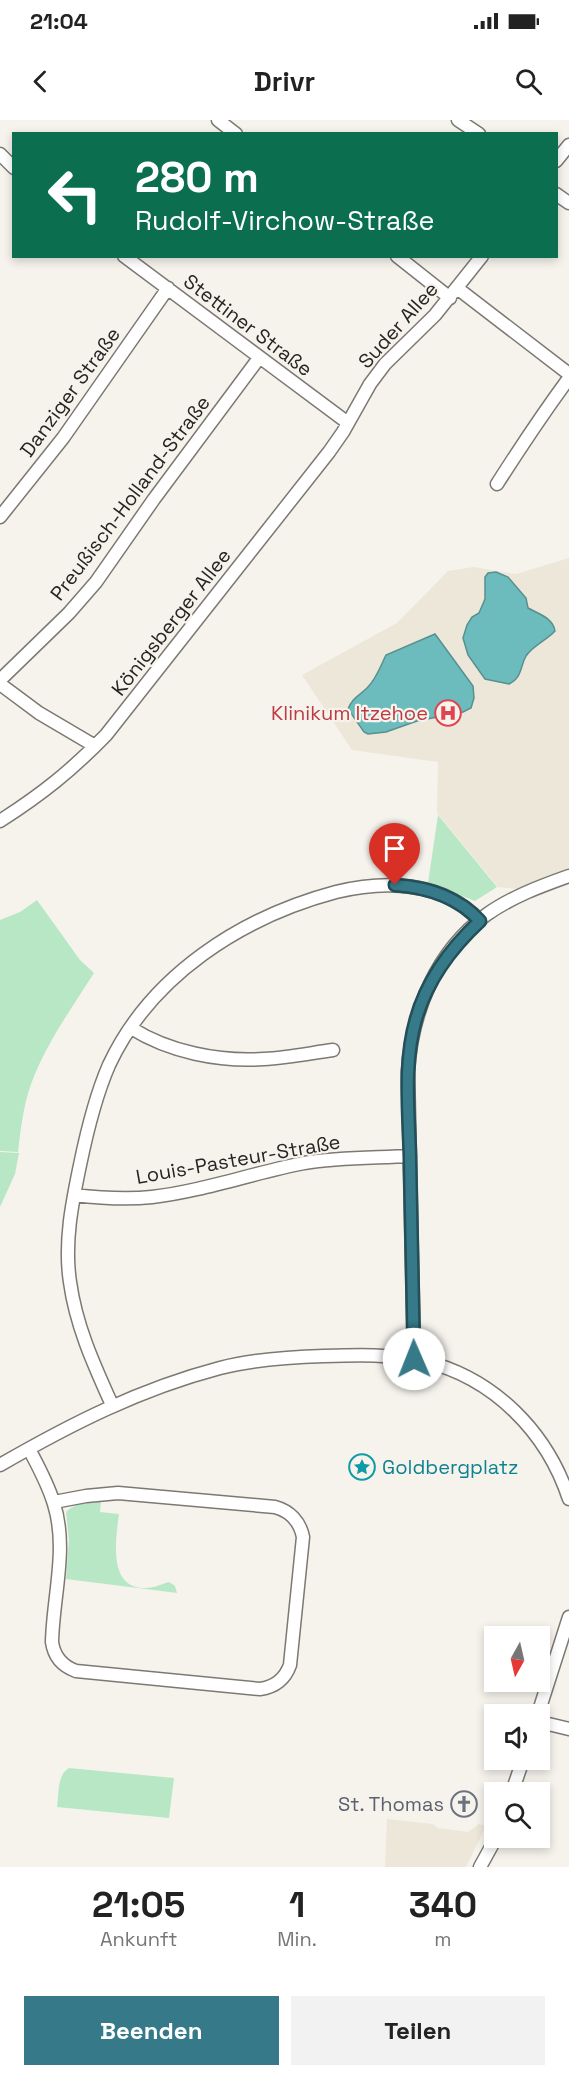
<!DOCTYPE html>
<html lang="de">
<meta charset="utf-8">
<style>
:root{--surface:#fff;--page:#f2f2f2;--text:#222;--muted:#767676;--accent:#367a89}
body{margin:0;font-family:"Space Grotesk",sans-serif;background:var(--page);color:var(--text);height:100vh;display:flex;flex-direction:column;font-size:22px;white-space:nowrap}
*{box-sizing:border-box;margin:0}
p{font-size:20px;color:var(--muted)}
.icon{flex:none;width:33px;height:33px;fill:none;stroke:currentColor;stroke-width:2;stroke-linecap:round;stroke-linejoin:round}
.map{position:relative;height:1747px;overflow:hidden}
.drawer{display:flex;flex-direction:column;background:var(--surface);flex:1}
.drawer>*{flex:none}
.guide{position:absolute;left:12px;top:12px;width:546px;height:126px;border-radius:0px;box-shadow:0 3px 9px #0003;background:#0b6e4f;color:#fff;overflow:hidden}
.needle{width:39px;rotate:188deg}
.buttons{position:absolute;left:484px;top:1506px;display:grid;gap:12px}
.buttons a{display:grid;place-items:center;width:66px;height:66px;border-radius:0px;background:var(--surface);box-shadow:0 3px 9px #0003;font-size:30px}
.pin{position:absolute;display:grid;place-items:center;width:51px;height:51px;color:#fff;margin:-62px -26px;border-radius:50% 50% 50% 0;rotate:-45deg;box-shadow:0 0 6px #0007}
.pin .icon{rotate:45deg}
.me{position:absolute;width:66px;margin:-33px;rotate:359deg;stroke-linejoin:round;filter:drop-shadow(0 0 4px #0008)}
.turn{display:flex;align-items:center;gap:21px;height:126px;padding:0 24px;font-size:27px}
.turn .icon{width:78px;height:78px;stroke-width:2.5}
.turn b{display:block;font-size:42px;line-height:51px}
.eta{display:flex;justify-content:space-evenly;align-items:center;height:102px;text-align:center}
.eta b{font-size:36px;font-weight:700;line-height:42px}
.action{display:flex;gap:12px;margin-top:auto;padding:12px 24px}
.action a{flex:1;height:69px;border-radius:0px;background:var(--accent);color:#fff;font-size:24px;font-weight:700;line-height:69px;text-align:center}
.action a+a{background:var(--page);color:var(--text)}
.status{display:flex;justify-content:space-between;align-items:center;height:42px;padding:0 30px;background:var(--surface);direction:ltr}
.status svg{height:16px;fill:currentColor}
header{display:flex;justify-content:space-between;align-items:center;height:78px;padding:0 24px;background:var(--surface);font-size:27px;font-weight:700}
.map>svg:first-child{display:block}
</style>
<div class="status"><b>21:04</b><svg viewBox="0 0 49 12"><path d="M0 12V9h3v3zM5 12V6h3v6zM10 12V3h3v9zM15 12V0h3v12zM26 1h20v11H26zM47 4h2v5h-2z"/></svg></div>
<header><svg class="icon" aria-label="back" viewBox="0 0 24 24"><path d="M15 5l-7 7 7 7"/></svg>Drivr<svg class="icon" aria-label="search" viewBox="0 0 24 24"><circle cx="10" cy="10" r="6"/><path d="M15 15l6 6"/></svg></header>
<div class="map">
<svg width="569" height="1747" viewBox="0 0 569 1747">
<rect width="100%" height="100%" fill="#f6f3ed"/>
<path fill="#ece7d9" d="M569,438V749L517,769L498,767L437,693L438,642L352,630L302,555L397,503L448,451L474,447L516,454Z
M387,1699L433,1704L438,1708L468,1712L479,1704L486,1706L466,1747H385Z"/>
<path fill="#b8e7c5" d="M438,695L497,767L475,781L428,763Z
M37,780L80,840L94,853C73,886 50,918 35,954C24,979 21,1006 18,1032L0,1031V800L20,792Z
M0,1032L19,1033L15,1054L0,1087Z
M101,1381L100,1392L119,1394C116,1418 107,1469 146,1468C154,1468 162,1464 169,1462L175,1466L177,1473L66,1459L69,1420L66,1392C74,1383 89,1383 101,1381Z
M69,1648L174,1658L169,1698L57,1687C59,1673 57,1655 69,1648Z"/>
<path fill="#6dbcbd" stroke="#588f8f" stroke-width="1.5" d="M496,452L508,457L526,478L528,488C539,494 553,498 555,511C547,520 532,526 526,536C520,547 522,558 509,564L485,559L468,535L463,518L467,505L472,497L479,493L485,479V457L488,453Z
M435,514L473,566L474,578L471,588L463,592L417,601L386,612L368,614L364,612L348,589C352,578 360,575 367,568C377,558 380,547 386,535Z"/>
<g fill="none" stroke-linecap="round" stroke-linejoin="round">
<g stroke="#7c7973" stroke-width="15">
<path id="minor" d="M218,0L236,14
M458,0L479,14
M0,34L14,48
M556,41L569,25
M556,74L569,83
M124,136L348,303
M397,136L450,178
M457,168L569,254
M497,364C520,328 544,292 569,258
M0,397L63,318L168,168
M0,560L69,493L96,462L154,379L259,238
M0,564L39,593L95,626
M0,701C42,674 71,651 106,615L329,332L343,312L370,264L385,244L435,195L482,136
M131,908C169,932 219,942 264,939C287,938 311,933 333,930
M74,1075C100,1078 125,1080 152,1077C203,1071 253,1053 304,1043C339,1037 374,1038 410,1036
M414,1239L408,951C412,891 436,832 486,795C511,777 541,766 569,756
M112,1285C94,1245 76,1206 70,1162C64,1123 72,1083 80,1045C87,1011 95,977 109,945C151,855 242,797 336,772C385,760 443,761 480,801
M29,1329C38,1346 48,1364 54,1384C68,1429 53,1476 52,1522C54,1536 62,1546 76,1551L260,1569C275,1567 285,1559 290,1545L303,1417C300,1402 290,1391 275,1387L118,1373L86,1376L54,1382
M0,1345C71,1304 140,1269 220,1248C254,1239 290,1237 324,1236C357,1235 392,1234 424,1241C494,1258 547,1312 569,1379
M538,1594L569,1497
M540,1602L569,1609
M512,1672L523,1640
M480,1747L496,1718"/>
</g>
<use href="#minor" stroke="#fff" stroke-width="12"/>
</g>
<g fill="none" stroke-linecap="round" stroke-linejoin="round">
<g stroke="#234f59" stroke-width="15">
<path id="route" d="M395,765C426,767 458,777 480,801C451,828 427,860 416,899C403,944 409,992 410,1039C411,1106 413,1173 414,1239"/>
</g>
<use href="#route" stroke="#367a89" stroke-width="10"/>
</g>
<defs>
<g id="hospital-ring" transform="scale(1.35)"><circle r="9.5" fill="#f6f3ed" stroke="#e0444e" stroke-width="1.5"/><path d="M-5-5h3v3.5h4V-5h3V5h-3V1.5h-4V5h-3Z" fill="#e0444e"/></g>
<g id="sight-ring" transform="scale(1.35)"><circle r="9.5" fill="#f6f3ed" stroke="#0f9aa8" stroke-width="1.5"/><path d="M0-6L1.8-2.2L6-1.7L2.9 1.2L3.7 5.4L0 3.3L-3.7 5.4L-2.9 1.2L-6-1.7L-1.8-2.2Z" fill="#0f9aa8"/></g>
<g id="church-ring" transform="scale(1.35)"><circle r="9.5" fill="#f6f3ed" stroke="#6b7280" stroke-width="1.5"/><path d="M-1.2-6h2.4v3.5h3.3v2.4h-3.3V6h-2.4V-.1h-3.3v-2.4h3.3Z" fill="#6b7280"/></g>
</defs>
<g fill-rule="evenodd">
<use href="#hospital-ring" x="448" y="593"/>
<use href="#sight-ring" x="362" y="1347"/>
<use href="#church-ring" x="464" y="1684"/>
</g>
<g text-anchor="middle" stroke-width="4.5" stroke-linejoin="round" paint-order="stroke">
<g font-size="20" fill="#262523" stroke="#f6f3ed">
<text transform="translate(248 205) rotate(37)" y="7">Stettiner Straße</text>
<text transform="translate(398 205) rotate(-48)" y="7">Suder Allee</text>
<text transform="translate(70 272) rotate(-54)" y="7">Danziger Straße</text>
<text transform="translate(130 378) rotate(-53)" y="7">Preußisch-Holland-Straße</text>
<text transform="translate(171 502) rotate(-52)" y="7">Königsberger Allee</text>
<text transform="translate(238 1039) rotate(-10)" y="7">Louis-Pasteur-Straße</text>
</g>
<g font-size="20" fill="#be3a42" stroke="#f6f3ed" text-anchor="end">
<text x="428" y="600">Klinikum Itzehoe</text>
</g>
<g font-size="20" fill="#0d838f" stroke="#f6f3ed" text-anchor="start">
<text x="382" y="1354">Goldbergplatz</text>
</g>
<g font-size="20" fill="#5b616d" stroke="#f6f3ed" text-anchor="end">
<text x="444" y="1691">St. Thomas</text>
</g>
</g>
</svg>
<div class="buttons">
<a><svg class="needle" viewBox="-14 -14 28 28"><path d="M0-13l5 13h-10z" fill="#e53935"/><path d="M0 13l5-13h-10z" fill="#767676"/></svg></a>
<a><svg class="icon" aria-label="sound" viewBox="0 0 24 24"><path d="M4 9h4l5-4v14l-5-4H4zM17 9q2 3 0 6"/></svg></a>
<a><svg class="icon" aria-label="search" viewBox="0 0 24 24"><circle cx="10" cy="10" r="6"/><path d="M15 15l6 6"/></svg></a>
</div>
<div class="pin" style="left:395px;top:765px;background:#d93025"><svg class="icon" aria-label="arrive" viewBox="0 0 24 24"><path d="M6 21V4h12l-3 4 3 4H6"/></svg></div>
<svg class="me" style="left:414px;top:1239px" viewBox="-20 -20 40 40"><circle r="19" fill="#fff"/><path d="M0-13L10 11 0 6-10 11z" fill="#367a89"/></svg>
<div class="guide">
<div class="turn"><svg class="icon" aria-label="left" viewBox="0 0 24 24"><path d="M17 20v-9H6M10 6l-5 5 5 5"/></svg><div><b>280 m</b>Rudolf-Virchow-Straße</div></div>
</div>
</div>
<section class="drawer">
<div class="eta">
<div><b>21:05</b><p>Ankunft</p></div>
<div><b>1</b><p>Min.</p></div>
<div><b>340</b><p>m</p></div>
</div>
<div class="action"><a>Beenden</a><a>Teilen</a></div>
</section>
